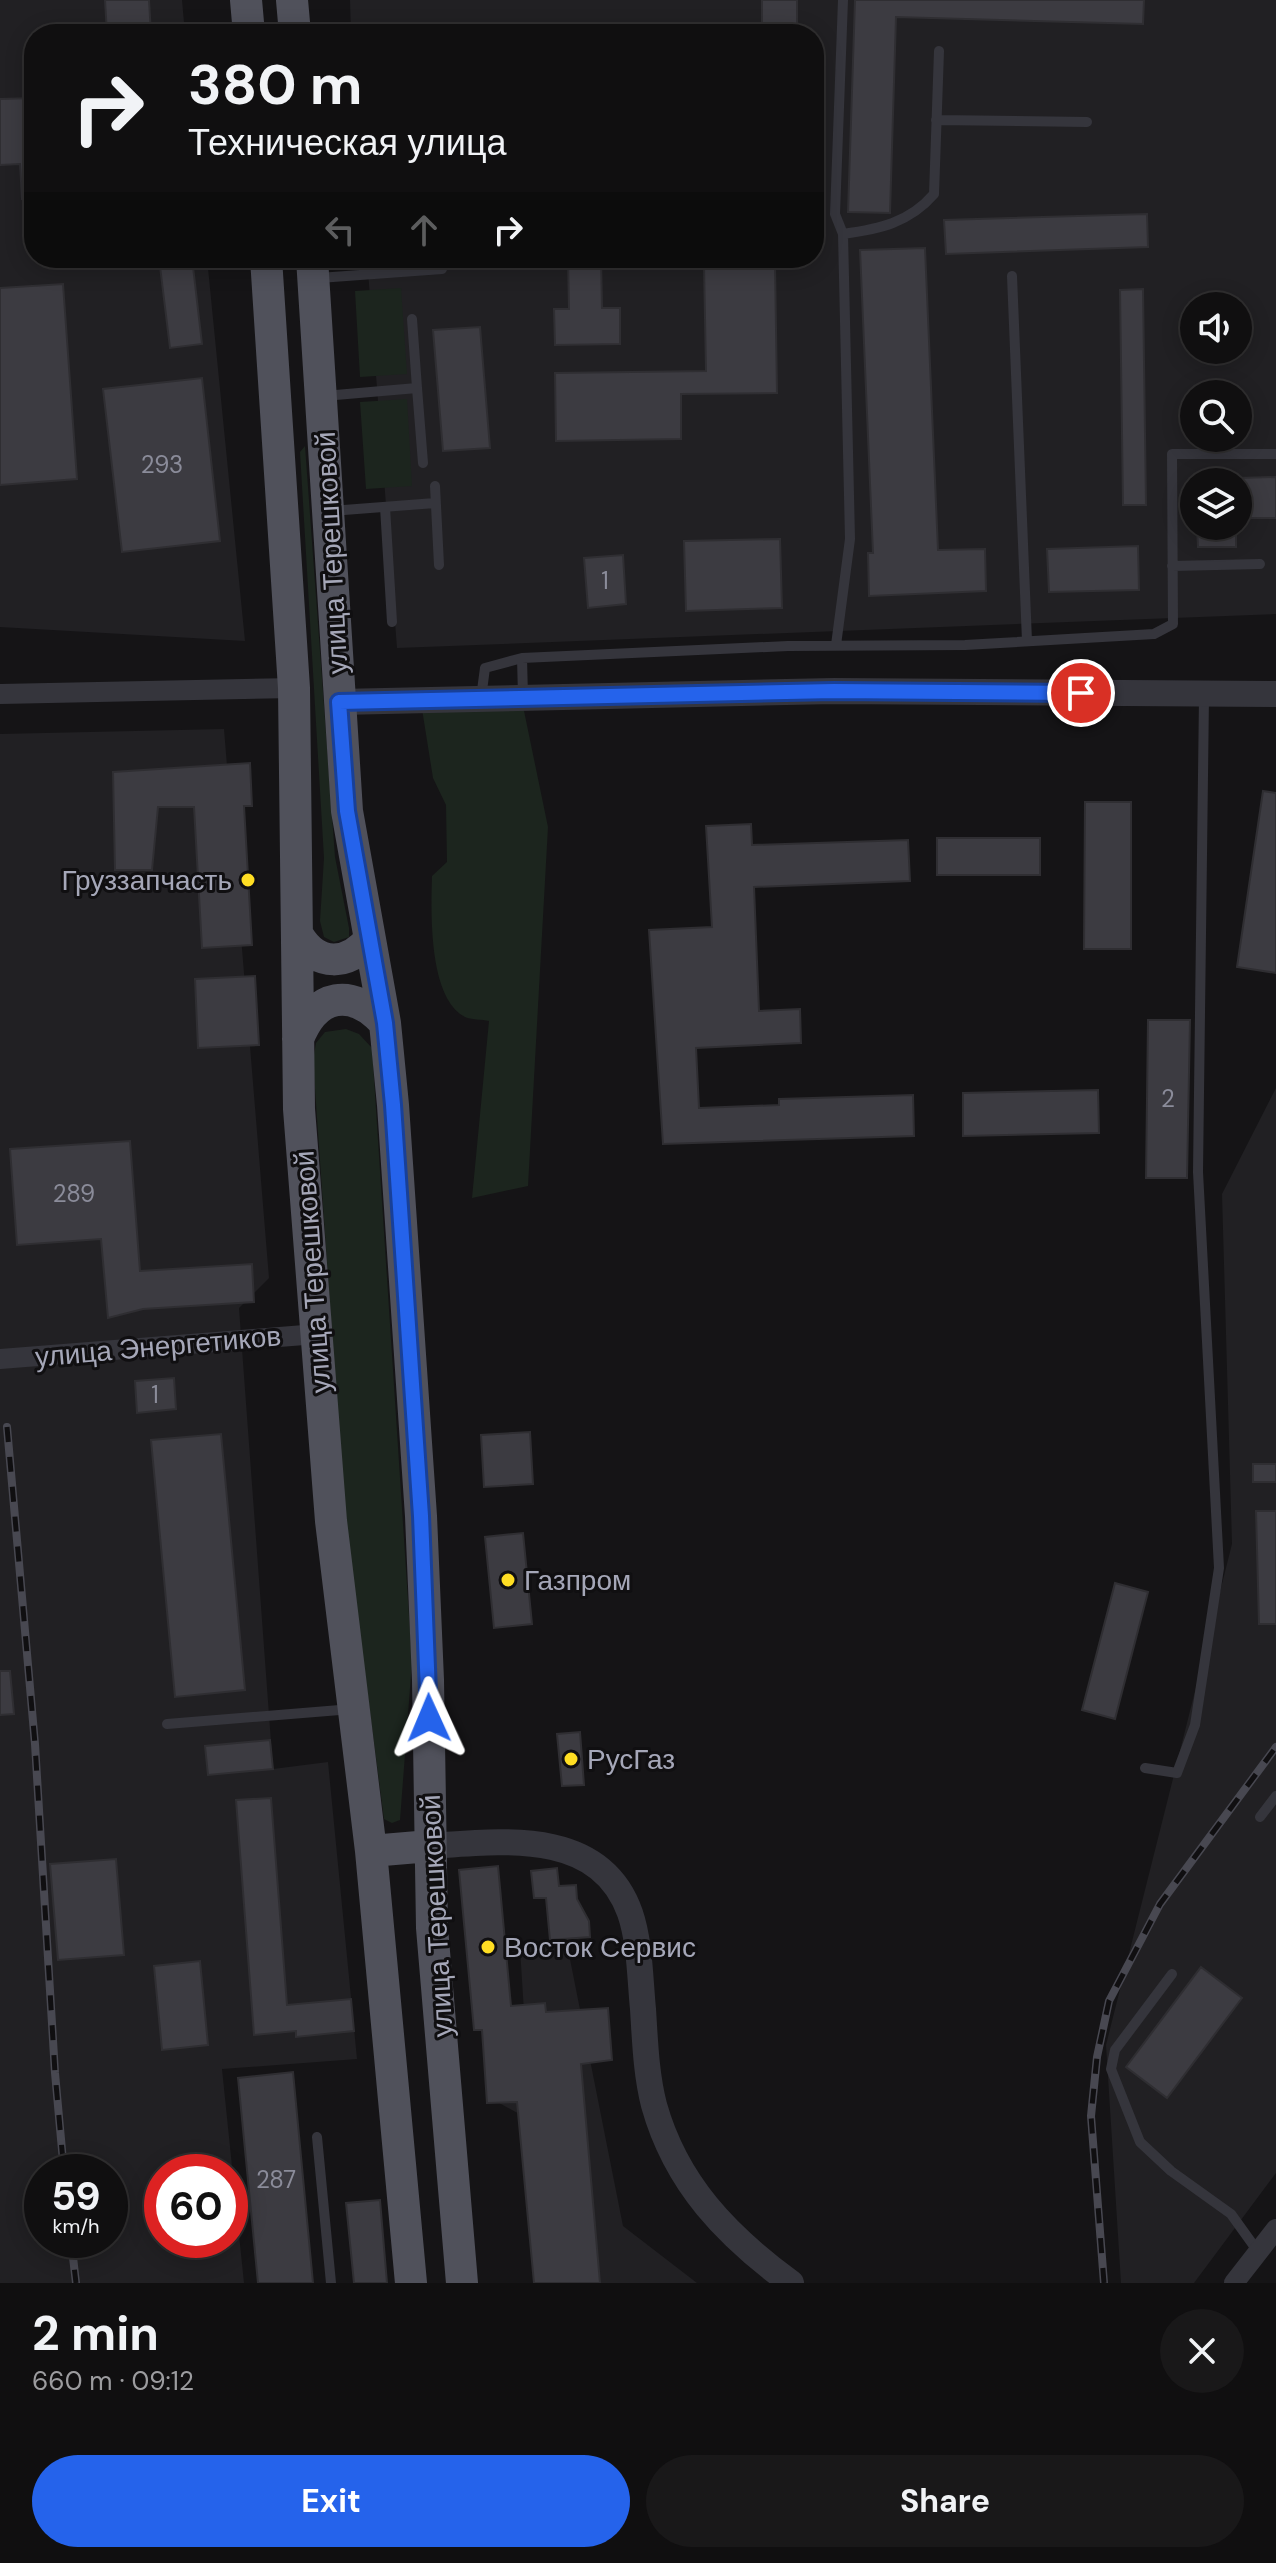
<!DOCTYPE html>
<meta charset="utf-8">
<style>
:root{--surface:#100f10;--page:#191819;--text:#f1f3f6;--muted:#9c9c9f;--line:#302f30;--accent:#2563eb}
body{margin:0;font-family:"DM Sans",sans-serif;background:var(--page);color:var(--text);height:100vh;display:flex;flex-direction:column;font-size:30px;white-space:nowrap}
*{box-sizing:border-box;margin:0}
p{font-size:26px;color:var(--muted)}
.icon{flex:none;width:44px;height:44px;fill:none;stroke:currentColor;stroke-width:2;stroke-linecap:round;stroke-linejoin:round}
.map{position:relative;height:2283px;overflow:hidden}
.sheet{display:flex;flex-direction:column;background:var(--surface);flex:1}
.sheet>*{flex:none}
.banner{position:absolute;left:24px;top:24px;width:800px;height:244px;border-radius:32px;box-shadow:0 4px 20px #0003,0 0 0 2px var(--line);background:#100f10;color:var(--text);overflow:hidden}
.controls{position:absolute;left:1180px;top:292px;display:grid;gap:16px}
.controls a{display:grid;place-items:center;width:72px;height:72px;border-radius:50%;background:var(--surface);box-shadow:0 4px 20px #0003,0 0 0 2px var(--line);font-size:40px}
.speed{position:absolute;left:24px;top:2154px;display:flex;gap:16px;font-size:40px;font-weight:700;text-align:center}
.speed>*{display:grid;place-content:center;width:104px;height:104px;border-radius:50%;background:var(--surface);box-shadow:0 4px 20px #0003,0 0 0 2px var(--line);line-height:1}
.speed small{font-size:20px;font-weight:400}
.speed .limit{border:12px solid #d22;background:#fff;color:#111}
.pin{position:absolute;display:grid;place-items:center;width:68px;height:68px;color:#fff;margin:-34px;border:4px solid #fff;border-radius:50%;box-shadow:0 2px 8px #0007}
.me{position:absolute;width:88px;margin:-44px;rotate:359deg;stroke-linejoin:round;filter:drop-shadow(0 0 6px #0008)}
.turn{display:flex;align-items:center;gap:28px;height:168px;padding:0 32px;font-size:36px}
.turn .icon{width:104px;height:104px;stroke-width:2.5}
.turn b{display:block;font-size:56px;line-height:68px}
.lanes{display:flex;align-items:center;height:76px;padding:0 32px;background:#0003;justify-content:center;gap:40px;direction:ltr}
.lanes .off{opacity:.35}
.round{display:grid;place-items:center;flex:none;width:84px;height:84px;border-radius:42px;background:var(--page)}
.overview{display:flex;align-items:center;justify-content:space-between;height:136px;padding:0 32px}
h1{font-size:48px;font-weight:700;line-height:60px}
.button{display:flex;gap:16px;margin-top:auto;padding:16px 32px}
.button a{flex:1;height:92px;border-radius:48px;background:var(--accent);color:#fff;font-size:32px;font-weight:700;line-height:92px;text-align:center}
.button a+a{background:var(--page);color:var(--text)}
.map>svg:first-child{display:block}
</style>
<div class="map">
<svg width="1276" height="2283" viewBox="0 0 1276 2283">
<rect width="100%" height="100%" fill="#151416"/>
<path fill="#212023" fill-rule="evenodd" d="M0,0H182L185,34H34V258H207L245,641L0,627Z
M350,0H1276V614L397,648L367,258H814V34H351ZM1194,306H1238V350H1194ZM1194,394H1238V438H1194ZM1194,482H1238V526H1194Z
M224,729L269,1278L239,1308L273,1769L328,1762L357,2059L222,2069L244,2283H0V734ZM42,2172H110V2240H42ZM162,2172H230V2240H162Z
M1276,1088V2173L1194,2283H1121L1106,2045L1232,1544L1222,1194Z
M567,1944L623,2226L697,2283H536L521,2115L492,2099L525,2028L520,1948Z"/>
<path fill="#1c251e" d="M401,288L407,374L360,377L355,291Z
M407,399L412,486L366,489L360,402Z
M305,446L335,857L349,928V937L334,942L324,937L320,921L324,858L300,452Z
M523,706L548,827L528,1186L472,1198L489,1021C482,1019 471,1020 465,1017C428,998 431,911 432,876L447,862L446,805L433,778L422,709Z
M346,1029L359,1034L372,1048L412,1662L400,1820L392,1823L384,1819L345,1521L313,1060L316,1043L325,1032Z"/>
<path fill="#3c3b41" stroke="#2f2e32" stroke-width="2" d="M105,0H149L151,34H107Z
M762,0H797V24L762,25Z
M855,0H1144L1143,24L896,17L890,213L848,212Z
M34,98V199H22L20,164L0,165V99Z
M1147,214L1148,247L946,254L944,220Z
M925,248L938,550L985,549L986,591L869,596L868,553H873L860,250Z
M159,258H192L202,344L170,348Z
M568,258H601L602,308H620V344L555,345L554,309H569Z
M775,264L777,393L681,394V439L556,441L555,373L706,371L704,265Z
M63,284L77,479L0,485V288Z
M1143,289L1146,505H1123L1120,290Z
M480,327L490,448L443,451L433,330Z
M202,378L220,541L122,552L103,389Z
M1276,477V518H1238V478Z
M1197,526H1236V547H1198Z
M780,539L782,608L686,611L684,541Z
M1138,546L1139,590L1049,592L1047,549Z
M623,555L626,604L588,608L584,558Z
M250,763L252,806H244L252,945L202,948L194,807H158L152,870H115L113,772Z
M1263,791L1276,793V973L1237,967Z
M1085,802H1131V949H1084Z
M751,824L752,845L908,840L910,881L754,887L759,1011L800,1009L801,1043L696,1048L699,1108L779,1105V1099L913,1095L914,1136L663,1144L649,930L712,927L706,826Z
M937,838H1040V875H937Z
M255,976L259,1045L198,1048L195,979Z
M1148,1020H1190L1187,1178H1146Z
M1098,1090L1099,1133L963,1136V1093Z
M130,1141L140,1271L252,1264L254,1302L143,1309L108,1318L101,1239L17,1245L10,1149Z
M174,1378L176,1409L137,1413L135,1381Z
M530,1432L533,1484L484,1487L481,1435Z
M221,1434L245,1690L175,1697L151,1440Z
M1253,1464H1276V1482H1253Z
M1256,1511H1276V1624H1259Z
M523,1533L532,1624L494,1628L485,1537Z
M1115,1583L1148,1592L1115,1719L1082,1710Z
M0,1671H10L14,1714L0,1715Z
M580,1732L584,1785L562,1786L557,1734Z
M270,1740L273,1769L208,1775L205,1746Z
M271,1798L287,2005L351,1999L354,2031L296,2037V2031L254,2035L236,1800Z
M116,1859L124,1955L58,1960L50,1864Z
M498,1866L511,2006L545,2003L546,2012L608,2008L612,2060L581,2064L600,2283H534L517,2102L487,2103L482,2030H474L459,1870Z
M557,1868L559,1886L576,1885L577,1899L589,1921L590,1937L550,1940L546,1898H534L531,1871Z
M200,1961L208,2045L162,2050L154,1966Z
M1201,1967L1242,1998L1167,2098L1126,2067Z
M293,2072L313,2283H258L238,2078Z
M380,2200L387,2283H354L346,2203Z"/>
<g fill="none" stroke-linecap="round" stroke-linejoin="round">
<path stroke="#35353c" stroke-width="10" d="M313,34L396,29
M936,120L1087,122
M843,234L835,214L843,0
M1012,276L1027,641
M319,278L442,269
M417,388L423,463
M324,396L417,388L412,319
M435,486L439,565
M385,507L392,622
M331,511L435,503
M1172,566L1260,564
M836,645L850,539L843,234C879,229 909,223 934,194L939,51
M522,658L523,696
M481,698L485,668L522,658L788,646L965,645L1154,634L1173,624L1172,454H1276
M167,1724L352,1709
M1145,1768L1177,1773L1195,1725L1219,1568L1198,1172L1204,696
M1260,1817L1276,1796
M1172,1974L1115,2050L1111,2069L1140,2142L1171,2171L1231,2214L1259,2253
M317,2137L331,2283"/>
<path stroke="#35353c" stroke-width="20" d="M0,694L294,688
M0,1359L317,1334
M1234,2283L1276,2229"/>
<path stroke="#35353c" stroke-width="26" d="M339,702L834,691L1276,694
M430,1846C502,1841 600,1828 630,1913C640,1942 640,1979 643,2009C645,2040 646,2074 654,2105C676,2184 727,2236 791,2283"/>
<path stroke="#50515b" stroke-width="32" d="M246,0L249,34
M292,0L295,34
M266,258L294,688L299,1109L331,1521L371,1851L411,2283
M312,258L347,811L385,1023L393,1105L421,1516L428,1680L432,1928L462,2283
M299,937C318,967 348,966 370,939
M298,1039C316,993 352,987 385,1023
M371,1851L430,1846"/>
<g stroke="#484851" stroke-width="8">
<path id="rail" d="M7,1427L35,1744L55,2073L64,2172
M71,2240L76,2283
M1104,2283L1091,2116L1097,2057L1109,2001L1160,1904L1276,1747"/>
</g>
<use href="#rail" stroke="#100f11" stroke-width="5" stroke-dasharray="15" stroke-linecap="butt"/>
</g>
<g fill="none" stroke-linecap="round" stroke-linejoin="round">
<g stroke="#184099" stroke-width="20">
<path id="route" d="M429,1718L421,1516L393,1105L385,1023L347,811L339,702L834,691L1081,693"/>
</g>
<use href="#route" stroke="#2563eb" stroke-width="14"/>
</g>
<g fill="#ffde23" stroke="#100f11" stroke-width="3">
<circle cx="248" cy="880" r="8"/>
<circle cx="508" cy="1580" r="8"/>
<circle cx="571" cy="1759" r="8"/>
<circle cx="488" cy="1947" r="8"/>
</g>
<g text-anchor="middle" stroke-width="6" stroke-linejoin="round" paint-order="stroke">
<g font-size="24" fill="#8b8c9a">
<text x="162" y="473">293</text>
<text x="605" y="589">1</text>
<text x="1168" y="1107">2</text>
<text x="74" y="1202">289</text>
<text x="155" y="1403">1</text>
<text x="276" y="2188">287</text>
</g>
<g font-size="28" fill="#a5a7b8" stroke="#100f11">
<text transform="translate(331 553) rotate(-93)" y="10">улица Терешковой</text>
<text transform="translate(312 1272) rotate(-94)" y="10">улица Терешковой</text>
<text transform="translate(158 1346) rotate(-5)" y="10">улица Энергетиков</text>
<text transform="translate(436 1916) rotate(-93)" y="10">улица Терешковой</text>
</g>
<g font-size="28" fill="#a5a7b8" stroke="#100f11" text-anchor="start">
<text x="232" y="890" text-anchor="end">Груззапчасть</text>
<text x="524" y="1590">Газпром</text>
<text x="587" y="1769">РусГаз</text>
<text x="504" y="1957">Восток Сервис</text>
</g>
</g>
</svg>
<div class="controls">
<a><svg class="icon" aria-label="sound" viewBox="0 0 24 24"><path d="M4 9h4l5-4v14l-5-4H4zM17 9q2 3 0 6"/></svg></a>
<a><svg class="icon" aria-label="search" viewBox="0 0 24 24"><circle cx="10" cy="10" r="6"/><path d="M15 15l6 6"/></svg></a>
<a><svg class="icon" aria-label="layers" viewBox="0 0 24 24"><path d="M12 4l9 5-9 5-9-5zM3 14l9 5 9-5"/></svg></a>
</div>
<div class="speed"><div>59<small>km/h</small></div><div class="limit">60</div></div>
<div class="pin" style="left:1081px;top:693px;background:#d93025"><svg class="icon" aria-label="arrive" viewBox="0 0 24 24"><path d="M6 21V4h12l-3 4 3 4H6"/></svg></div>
<svg class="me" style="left:429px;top:1718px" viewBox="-20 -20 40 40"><path d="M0-17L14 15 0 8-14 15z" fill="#2563eb" stroke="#fff" stroke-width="4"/></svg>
<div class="banner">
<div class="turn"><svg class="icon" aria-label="right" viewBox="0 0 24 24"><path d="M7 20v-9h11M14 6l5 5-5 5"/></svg><div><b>380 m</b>Техническая улица</div></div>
<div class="lanes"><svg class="icon off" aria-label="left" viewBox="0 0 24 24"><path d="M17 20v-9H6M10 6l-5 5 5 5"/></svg><svg class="icon off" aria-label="ahead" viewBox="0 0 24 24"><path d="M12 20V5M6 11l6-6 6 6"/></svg><svg class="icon" aria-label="right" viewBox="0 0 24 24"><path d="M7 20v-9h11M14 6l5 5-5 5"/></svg></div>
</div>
</div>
<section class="sheet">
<div class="overview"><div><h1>2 min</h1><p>660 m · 09:12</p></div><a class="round"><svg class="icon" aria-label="close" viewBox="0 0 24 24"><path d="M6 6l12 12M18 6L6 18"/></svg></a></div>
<div class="button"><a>Exit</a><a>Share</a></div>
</section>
